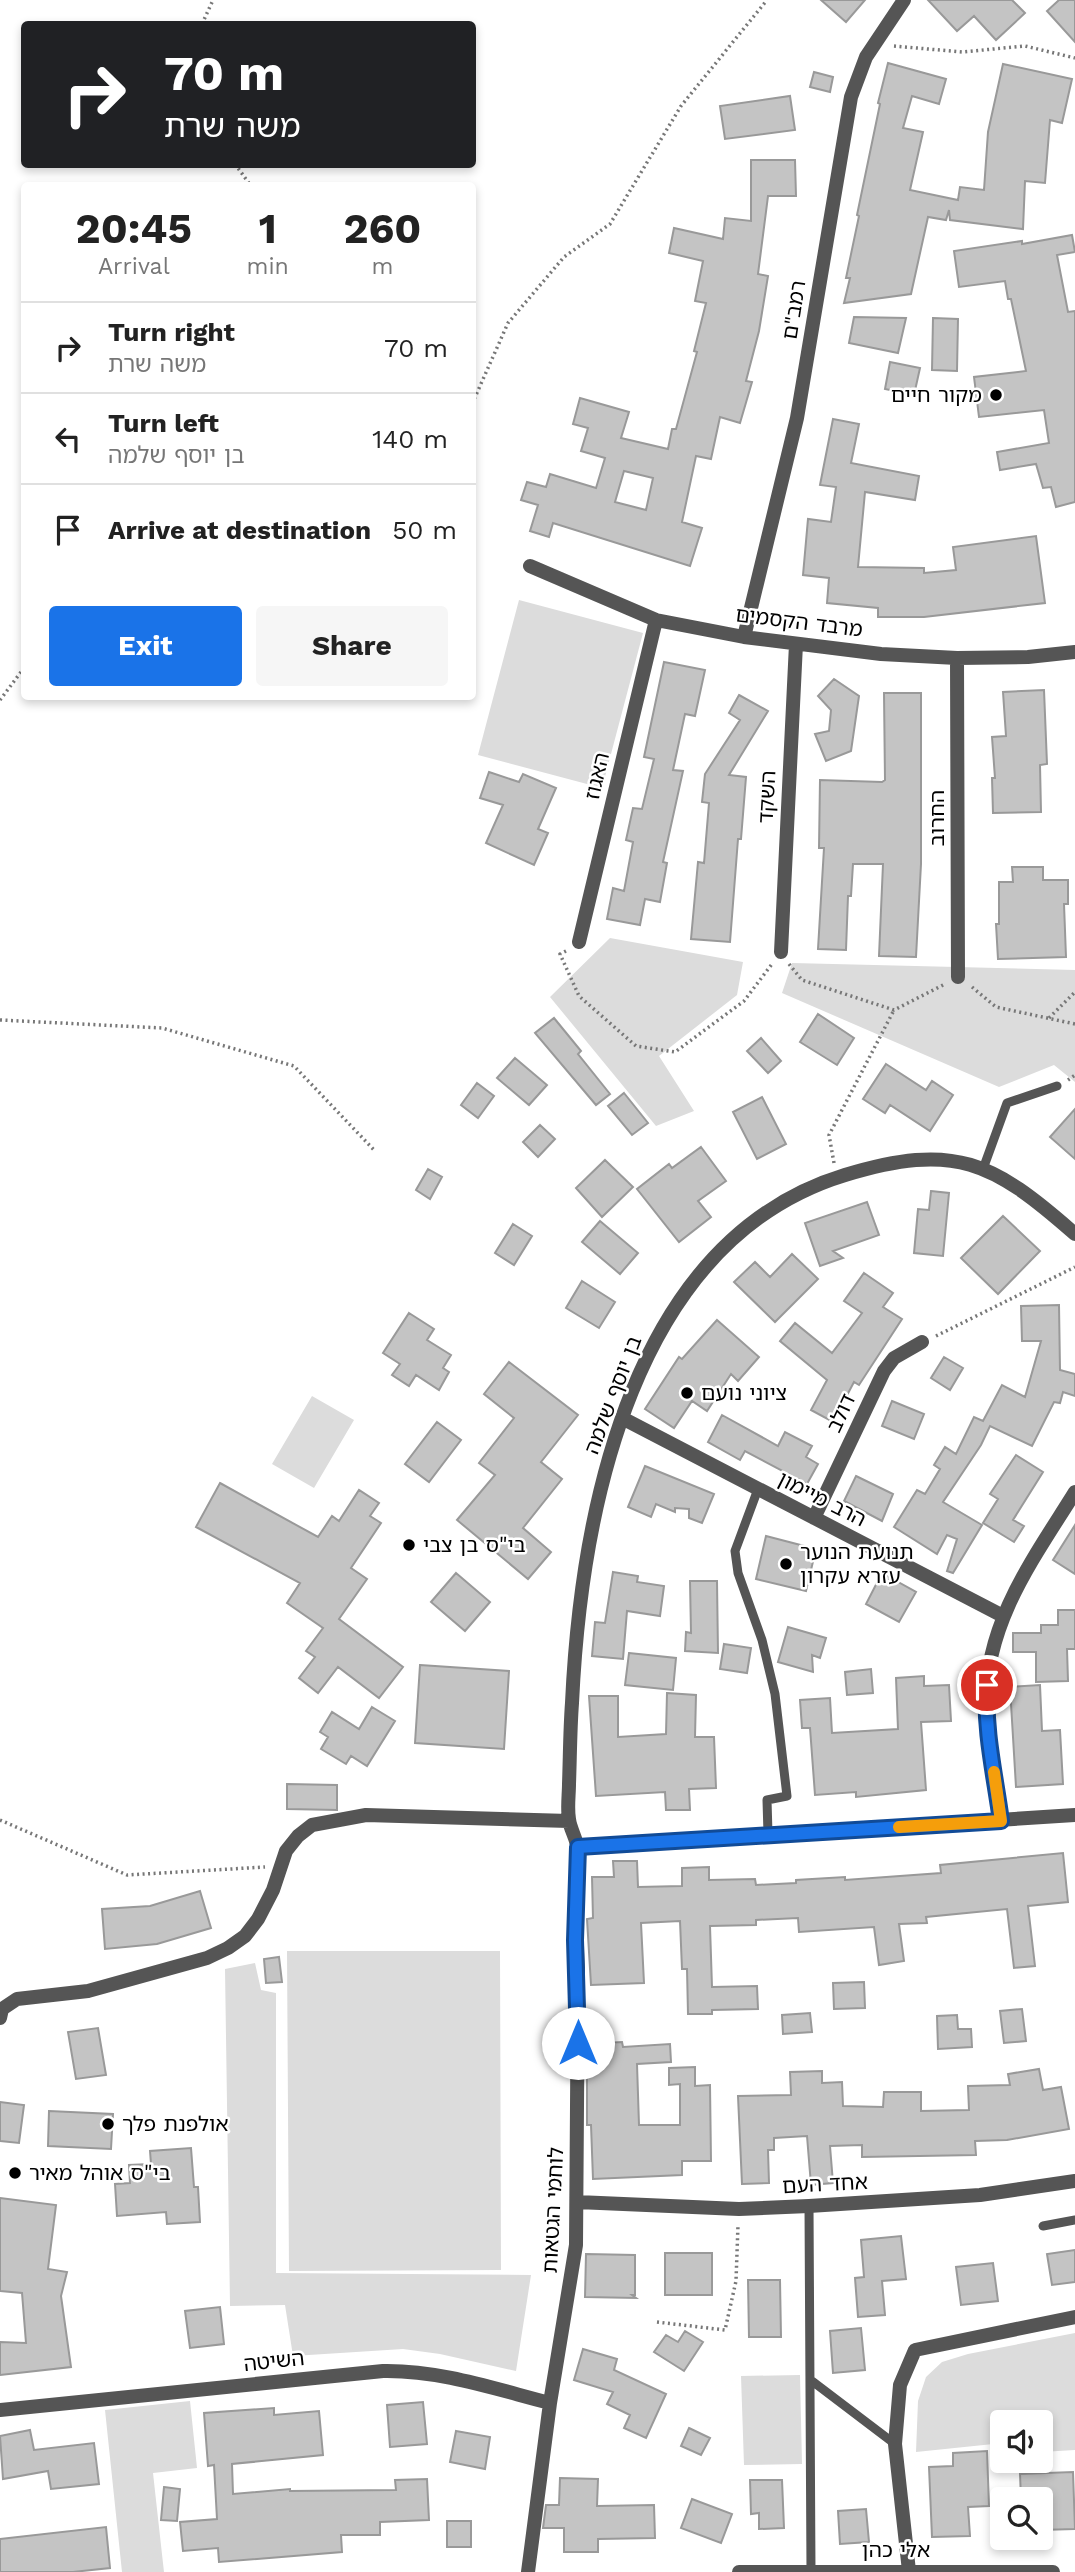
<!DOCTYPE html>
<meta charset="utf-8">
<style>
:root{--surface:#fff;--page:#f6f6f6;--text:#222;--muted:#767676;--line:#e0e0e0;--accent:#1a73e8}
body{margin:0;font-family:"Work Sans","Noto Sans Hebrew",sans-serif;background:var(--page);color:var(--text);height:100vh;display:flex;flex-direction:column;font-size:26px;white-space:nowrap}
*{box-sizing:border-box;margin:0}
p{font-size:23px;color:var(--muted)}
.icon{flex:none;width:38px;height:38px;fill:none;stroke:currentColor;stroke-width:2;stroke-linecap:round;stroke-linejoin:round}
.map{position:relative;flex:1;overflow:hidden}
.drawer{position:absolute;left:21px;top:182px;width:455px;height:518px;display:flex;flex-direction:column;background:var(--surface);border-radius:7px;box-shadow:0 4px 10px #0003}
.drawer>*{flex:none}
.top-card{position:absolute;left:21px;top:21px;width:455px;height:147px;border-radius:7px;box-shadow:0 4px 10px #0003;background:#202124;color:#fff;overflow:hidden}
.buttons{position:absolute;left:990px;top:2410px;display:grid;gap:14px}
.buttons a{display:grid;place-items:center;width:63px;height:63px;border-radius:7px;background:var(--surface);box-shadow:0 4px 10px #0003;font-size:35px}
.pin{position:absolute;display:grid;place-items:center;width:60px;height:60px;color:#fff;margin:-30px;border:4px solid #fff;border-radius:50%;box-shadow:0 2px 7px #0007}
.me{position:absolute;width:77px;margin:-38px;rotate:0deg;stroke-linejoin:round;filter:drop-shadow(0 0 5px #0008)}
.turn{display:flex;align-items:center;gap:24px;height:147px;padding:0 28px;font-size:32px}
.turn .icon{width:91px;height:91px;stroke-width:2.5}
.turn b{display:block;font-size:49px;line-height:60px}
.eta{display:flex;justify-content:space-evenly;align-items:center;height:119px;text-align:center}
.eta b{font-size:42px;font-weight:700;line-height:49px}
.primary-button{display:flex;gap:14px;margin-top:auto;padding:14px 28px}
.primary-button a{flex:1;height:80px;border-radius:7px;background:var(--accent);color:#fff;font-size:28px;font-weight:700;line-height:80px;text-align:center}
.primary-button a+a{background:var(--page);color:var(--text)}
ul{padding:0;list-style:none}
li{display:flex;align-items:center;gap:21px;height:91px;padding:0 28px;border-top:2px solid var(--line)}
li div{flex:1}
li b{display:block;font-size:26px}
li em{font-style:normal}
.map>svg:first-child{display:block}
</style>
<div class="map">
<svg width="1075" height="2572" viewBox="0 0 1075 2572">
<rect width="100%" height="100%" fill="#fff"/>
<path fill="#dcdcdc" d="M519,600L643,633L602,788L478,755Z
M610,938L743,962L737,995L659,1056L694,1111L656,1126L550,997Z
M792,963L1075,970V1082L1054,1065L999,1087L782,993Z
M312,1396L354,1420L314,1488L272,1464Z
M287,1951H500L501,2270L289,2271Z
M255,1963L261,1990L276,1993V2273L531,2275L516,2371L440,2354L403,2349L293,2356L285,2305L230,2306L225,1969Z
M1075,2333V2450L1041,2452V2422H1003V2443L916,2452L918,2401L926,2377L942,2362L968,2354Z
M800,2375L802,2464L744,2465L741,2376Z
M190,2401L197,2468L153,2473L164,2572H122L105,2410Z"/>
<path fill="#c4c4c4" stroke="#999" stroke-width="2" fill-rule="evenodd" d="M821,0H865L846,22Z
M928,0H1012L1025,13L996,40L974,16L957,31Z
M1059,0H1075V42L1047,11Z
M888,63L946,79L939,104L912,96L903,128L923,132L910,190L958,200L960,187L984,190L988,132L1003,64L1072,79L1062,123L1050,120L1045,183L1025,181L1023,229L950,220L949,210L946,220L928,217L911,294L844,303L850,278H846L859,216L857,215L880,104L878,103Z
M814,72L833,77L830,92L810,87Z
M790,96L795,130L725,139L720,106Z
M751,160H795L796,196H768L758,274L768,276L759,331L746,381L752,382L740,423L720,417L711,459L696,456L682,522L702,528L690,566L553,523L549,537L530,531L538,505L521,500L527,482L546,487L550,474L596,488L605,458L581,451L588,428L573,424L580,398L629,412L621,438L668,449L672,429H676L697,352L694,351L706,303L695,301L703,261L669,253L674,228L723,239L725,218L751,221ZM624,471L653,478L646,510L615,502Z
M1072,235L1075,252L1057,255L1068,312L1075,311V502L1056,507L1051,487L1043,488L1036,464L1000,470L997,452L1049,443L1044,410L979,417L974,377L1026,371L1011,299H1008L1005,281L959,287L954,251L1022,241V244Z
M854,317L906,318L898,353L849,343Z
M933,318L958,319L957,371L932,370Z
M890,362L920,368L914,395L885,389Z
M833,419L859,424L851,463L919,476L915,500L865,492L858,567L924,568V573L956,570L953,547L1036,536L1045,603L924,617H878V608L827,603L829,578L803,575L808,519L831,522L836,487L820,485Z
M664,662L705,670L695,716L685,714L673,770L683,771L663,862L667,863L660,902L645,899L640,925L607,919L613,888L624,891L633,842L626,840L633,808L642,809L654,759L644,757Z
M834,679L859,696L851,751L826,761L815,734L829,731L831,710L818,696Z
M1044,690L1047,764L1040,765L1041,812L993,813L992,778H995L992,737L1006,736L1003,692Z
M884,693H921V864L916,957L879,956L883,864H853L851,896H848L846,950L818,949L824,848H819L820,780L882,782L885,780Z
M739,695L768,711L729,775L746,777L741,839H738L730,942L691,939L698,862L704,863L709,803L702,802L705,774L740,720L729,713Z
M489,772L519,782L523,774L556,788L538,829L548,833L534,865L486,843L503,805L480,798Z
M1012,867H1043V880H1068V904H1064L1066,957L998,959L996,924H999V882H1013Z
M818,1014L854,1038L837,1065L800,1042Z
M554,1018L581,1051L578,1054L610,1094L596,1105L535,1033Z
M761,1038L781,1061L768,1073L747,1051Z
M515,1058L547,1085L529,1105L497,1078Z
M886,1064L926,1090L932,1081L953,1095L930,1131L890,1105L885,1113L863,1099Z
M477,1083L494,1096L478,1118L461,1105Z
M624,1093L648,1123L632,1135L608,1106Z
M762,1097L786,1144L757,1159L733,1112Z
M1075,1109V1159L1050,1137Z
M540,1125L555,1139L538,1157L523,1142Z
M701,1147L726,1181L698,1201L711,1217L679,1242L637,1189L669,1164L672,1168Z
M605,1160L633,1187L602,1217L576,1188Z
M428,1169L442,1177L430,1199L416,1190Z
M931,1191L949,1193L943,1256L914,1253L918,1209L929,1210Z
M867,1202L879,1235L833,1251L843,1258L820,1266L805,1223Z
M1003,1216L1040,1251L998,1294L961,1258Z
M600,1221L638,1253L620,1274L582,1242Z
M513,1224L532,1236L514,1265L495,1253Z
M792,1254L818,1279L775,1322L734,1282L755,1262L770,1277Z
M864,1273L893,1293L883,1307L902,1319L859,1385L854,1382L833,1422L811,1410L827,1380L780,1341L795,1323L832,1353L862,1313L844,1301Z
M582,1281L615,1302L599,1328L566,1308Z
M1059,1305L1060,1370L1075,1374V1396L1063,1392L1060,1403L1054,1402L1032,1446L990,1426L981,1445L943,1502L982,1525L953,1573L947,1571L957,1539L947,1535L937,1554L894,1527L917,1490L925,1494L940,1469L934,1465L945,1447L956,1454L974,1417L983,1421L1002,1385L1025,1397L1041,1341H1022L1021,1306Z
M409,1313L434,1329L427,1340L451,1355L443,1368L449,1372L439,1390L416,1375L409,1386L392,1375L400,1364L383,1353Z
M717,1320L759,1357L738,1381L731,1374L707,1411L692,1401L674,1428L645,1409L679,1357L682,1359Z
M944,1357L963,1368L950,1390L931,1378Z
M509,1362L578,1415L541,1462L562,1479L523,1528L551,1552L528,1579L457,1520L495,1475L479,1463L514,1418L484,1394Z
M892,1401L924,1414L914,1439L882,1426Z
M722,1415L778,1446L785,1432L812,1446L806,1457L818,1464L807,1484L745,1451L740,1460L708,1442Z
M437,1422L461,1440L429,1482L405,1464Z
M1016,1455L1043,1472L1013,1520L1024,1526L1014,1542L983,1523L998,1499L990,1494Z
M645,1466L714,1494L702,1523L689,1518V1509L675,1508V1512L656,1504L651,1517L628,1507Z
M856,1476L893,1494L882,1521L844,1501Z
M220,1483L318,1537L332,1516L339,1521L359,1490L379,1503L370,1516L381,1523L351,1568L367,1579L339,1619L403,1667L379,1698L338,1667L318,1693L299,1678L315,1657L306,1651L323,1628L287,1603L300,1583L196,1527Z
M1075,1525V1574L1053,1560Z
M766,1536L816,1549L806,1591L756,1579Z
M613,1572L638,1576L637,1582L664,1586L660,1616L627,1611L623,1659L592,1656L595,1622L605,1623Z
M456,1573L490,1602L465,1631L431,1602Z
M882,1573L916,1592L899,1622L866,1604Z
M690,1581H717L718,1653L685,1651L686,1632L691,1633Z
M1058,1610H1075V1649H1067L1068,1681L1036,1682V1652H1013V1633H1041V1625H1058Z
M788,1627L826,1638L820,1658L812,1655L813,1672L778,1662Z
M724,1644L751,1648L747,1673L720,1669Z
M629,1653L676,1658L673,1690L625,1685Z
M420,1665L509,1671L504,1749L415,1743Z
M871,1669L873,1693L847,1695L845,1672Z
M924,1676V1686L949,1685L951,1721L921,1722L926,1790L856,1797V1792L815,1795L810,1728H802L800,1700L830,1698L832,1733L898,1729L896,1678Z
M1040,1685L1042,1731L1060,1730L1063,1784L1016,1787L1010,1687Z
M667,1693L696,1695L695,1737H714L716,1788L689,1789L690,1810H666L665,1792L596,1796L589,1696H618V1737L666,1734Z
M372,1707L395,1721L367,1766L351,1756L346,1764L321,1749L328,1737L320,1732L332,1712L359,1729Z
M287,1784L337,1785V1810L287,1809Z
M1063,1853L1068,1902L1028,1906L1035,1966L1014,1968L1007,1909L926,1917L927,1923L899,1924L904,1961L879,1965L874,1927L799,1932L798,1918L756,1920V1925L710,1926L712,1987L757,1986L758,2009L712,2010V2014H688L687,1969H682L680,1921L641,1923L644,1983L591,1985L587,1919L593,1918L592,1877H614L613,1861H637L638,1887L682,1886V1868L709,1867V1880L755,1879L756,1885L796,1883V1880L845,1877V1880L941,1873L940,1865Z
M200,1891L211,1928L157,1944L105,1949L102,1909L150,1906Z
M279,1957L282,1982L266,1983L264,1959Z
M864,1982L865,2008L834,2009L833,1983Z
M1022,2009L1026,2041L1004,2043L1000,2011Z
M810,2013L812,2032L783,2034L782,2015Z
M957,2015L958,2029H971L972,2047L938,2049L937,2016Z
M98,2028L106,2075L76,2079L68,2032Z
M622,2042L623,2047L670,2044L671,2062L637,2064L639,2125H680V2084L669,2085V2068L695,2067V2086L710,2085L711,2161H682V2175L593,2179L591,2125H587V2044Z
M1039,2069L1043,2090L1061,2087L1069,2129L1007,2140L975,2141L976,2155L862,2157V2145L830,2146L833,2183L811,2185L807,2136L774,2138V2150H768L769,2183L742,2184L738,2096L791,2095L790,2072L822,2071V2083L842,2082L843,2106L883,2107L884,2092H921V2111L969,2110L968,2086L1010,2085L1008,2074Z
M0,2102L24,2105L19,2143L0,2141Z
M49,2111L113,2114L111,2149L48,2146Z
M191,2148L194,2187H198L200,2222L167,2224L166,2212L117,2216L115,2184L130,2183L129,2165L151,2164L150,2151Z
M0,2198L56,2205L48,2269L67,2272L61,2296L71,2367L0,2375V2342L26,2343L22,2293L0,2291Z
M901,2236L906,2279L882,2281L885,2315L858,2317L855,2278L864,2277L861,2240Z
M1075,2250V2282L1052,2285L1047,2254Z
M665,2253H712V2295H665Z
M586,2254L635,2255V2295H632L636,2298L585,2297Z
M993,2263L998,2301L961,2305L956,2267Z
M748,2280H780L781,2337H749Z
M220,2307L224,2344L190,2348L185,2311Z
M861,2328L865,2370L833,2373L830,2331Z
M685,2331L703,2342L684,2371L654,2352L666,2335L678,2342Z
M583,2349L617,2359L614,2370L666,2394L646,2438L624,2428L630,2415L607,2404L613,2392L574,2380Z
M423,2402L427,2444L390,2447L387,2405Z
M274,2408V2415L319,2411L323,2455L232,2464L233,2494L290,2489V2491L396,2490L395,2480L427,2479L429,2520L380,2522V2535H341L342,2552L219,2562L218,2548L183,2551L180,2522L217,2519L214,2465L208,2466L204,2413Z
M689,2428L710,2438L701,2455L681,2446Z
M30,2430L34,2450L94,2443L99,2484L51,2489L48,2471L3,2479L0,2436Z
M456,2431L490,2437L485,2469L450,2462Z
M987,2451L989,2506L968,2507L970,2536L932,2537L929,2467L953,2466V2453Z
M1073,2472L1075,2529L1041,2530V2499H1021L1020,2474Z
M560,2478L598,2479L597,2506L654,2505L655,2538L598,2539V2552H564V2528H543L546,2505H559Z
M750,2480H782L784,2528L759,2529V2513L751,2514Z
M164,2487L180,2489L177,2521L161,2520Z
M692,2499L732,2514L721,2543L681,2528Z
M866,2509L869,2542L840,2544L838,2511Z
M447,2521H471V2547H447Z
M106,2527L110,2568L73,2572H0V2539Z"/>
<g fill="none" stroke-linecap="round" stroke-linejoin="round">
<path stroke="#777" stroke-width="3.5" stroke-dasharray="2 3.5" stroke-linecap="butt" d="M202,24L213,0
M894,46L962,52L1025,46L1075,58
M235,164L251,186
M472,404L508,323L564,257L610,224L681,106L767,0
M0,700L24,668
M566,951L560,954L579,996L636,1046L675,1052L744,1001L772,964
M789,964L802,980L894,1010L945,984
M972,987L996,1007L1075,1024
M1049,1018L1075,992
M0,1020L162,1028L294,1066L375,1151
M1068,1080L1075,1075
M834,1163L829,1135L894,1010
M936,1336L1075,1267
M0,1820L127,1875L265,1867
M657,2322L725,2330L736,2281L738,2225"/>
<path stroke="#555" stroke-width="9" d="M983,1169L1007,1103L1057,1086
M758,1489L735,1551L738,1573L762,1640L775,1694L787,1796L767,1800L768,1834
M809,2206L811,2572
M1043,2226L1075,2220
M812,2381L895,2444"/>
<path stroke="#555" stroke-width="14" d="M530,566L656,620L744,637L881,654L957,658L1028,657L1075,652
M744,637L797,418L851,97L866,57L904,0
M957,658L958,977
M579,942L656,620
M781,952L796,644
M622,1418L1003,1616
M814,1518L884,1371L894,1358L922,1342
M1001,1821C995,1782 986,1742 986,1703C986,1621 1034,1558 1075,1492
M578,1847L1075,1815
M0,2018L2,2009L17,1999L88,1991L207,1958L228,1948L245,1936L258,1919L273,1890L286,1851L298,1836L312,1825L366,1815L569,1821
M577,2202L739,2209L809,2206L980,2195L1075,2181
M0,2410L383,2371C440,2370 495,2389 550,2403
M909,2571L895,2444L900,2385L915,2350L1075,2317
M528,2572L550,2403L576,2245L578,1968C575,1929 578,1891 578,1852C578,1840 570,1830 569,1819C567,1808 569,1795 569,1784C570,1757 570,1730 572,1703C581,1511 632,1240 845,1175C955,1142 992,1161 1075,1234
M739,2572H1053"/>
</g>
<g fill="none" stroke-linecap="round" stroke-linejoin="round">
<g stroke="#114b97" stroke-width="18">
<path id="route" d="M578,2043L575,1940L578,1847L1001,1821C995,1776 984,1730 987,1685"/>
</g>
<use href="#route" stroke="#1a73e8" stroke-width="12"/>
<path stroke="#f59e0b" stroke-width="12" d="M899,1827L1001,1821L994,1772"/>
</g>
<g fill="#000" stroke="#fff" stroke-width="2.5">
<circle cx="996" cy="395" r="7"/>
<circle cx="687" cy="1393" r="7"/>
<circle cx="409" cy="1545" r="7"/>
<circle cx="786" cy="1564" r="7"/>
<circle cx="108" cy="2124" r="7"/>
<circle cx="15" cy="2173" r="7"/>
</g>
<g text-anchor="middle" stroke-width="5" stroke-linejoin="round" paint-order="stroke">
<g font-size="21" fill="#000" stroke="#fff">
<text transform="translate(794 310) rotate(-81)" y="7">רמב"ם</text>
<text transform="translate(799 622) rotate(7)" y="7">מרבד הקסמים</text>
<text transform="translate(597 776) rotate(-77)" y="7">האגוז</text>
<text transform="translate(767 797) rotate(-87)" y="7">השקד</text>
<text transform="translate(937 818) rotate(-90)" y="7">החרוב</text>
<text transform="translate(613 1395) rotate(-69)" y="7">בן יוסף שלמה</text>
<text transform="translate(841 1413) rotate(-65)" y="7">דולב</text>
<text transform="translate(822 1499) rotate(27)" y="7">הרב מיימון</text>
<text transform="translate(825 2184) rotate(-3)" y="7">אחד העם</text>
<text transform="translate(553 2210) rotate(-87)" y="7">לוחמי הגטאות</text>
<text transform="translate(274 2361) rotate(-6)" y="7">השיטה</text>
<text x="896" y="2557">אלי כהן</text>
</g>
<g font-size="21" fill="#000" stroke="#fff" text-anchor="start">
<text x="982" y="402" text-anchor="end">מקור חיים</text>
<text x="701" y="1400">ציוני נועם</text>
<text x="423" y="1552">בי"ס בן צבי</text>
<text x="800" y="1559">תנועת הנוער<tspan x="800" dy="24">עזרא עקרון</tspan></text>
<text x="122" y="2131">אולפנת פלך</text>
<text x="29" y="2180">בי"ס אוהל מאיר</text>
</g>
</g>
</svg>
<div class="buttons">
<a><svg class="icon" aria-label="sound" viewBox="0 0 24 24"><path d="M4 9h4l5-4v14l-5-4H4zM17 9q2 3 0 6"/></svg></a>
<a><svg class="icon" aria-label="search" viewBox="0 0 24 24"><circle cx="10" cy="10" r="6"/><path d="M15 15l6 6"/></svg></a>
</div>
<div class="pin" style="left:987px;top:1685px;background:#d93025"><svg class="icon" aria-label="arrive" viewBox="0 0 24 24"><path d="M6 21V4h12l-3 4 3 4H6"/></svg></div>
<svg class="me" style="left:578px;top:2043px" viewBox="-20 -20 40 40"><circle r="19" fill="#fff"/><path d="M0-13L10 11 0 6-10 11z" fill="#1a73e8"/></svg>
<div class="top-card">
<div class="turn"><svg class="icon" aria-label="right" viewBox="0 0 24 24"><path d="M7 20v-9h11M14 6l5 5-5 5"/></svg><div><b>70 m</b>משה שרת</div></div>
</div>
<section class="drawer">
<div class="eta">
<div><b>20:45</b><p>Arrival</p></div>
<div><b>1</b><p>min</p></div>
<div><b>260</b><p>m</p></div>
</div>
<ul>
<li><svg class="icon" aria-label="right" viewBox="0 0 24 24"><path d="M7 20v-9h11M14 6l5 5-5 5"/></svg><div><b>Turn right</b><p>משה שרת</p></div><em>70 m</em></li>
<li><svg class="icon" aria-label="left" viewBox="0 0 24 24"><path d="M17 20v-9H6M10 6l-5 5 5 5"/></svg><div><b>Turn left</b><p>בן יוסף שלמה</p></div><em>140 m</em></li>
<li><svg class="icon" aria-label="arrive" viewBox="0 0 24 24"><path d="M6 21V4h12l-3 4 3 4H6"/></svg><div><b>Arrive at destination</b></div><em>50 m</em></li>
</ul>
<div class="primary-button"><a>Exit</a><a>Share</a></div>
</section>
</div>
